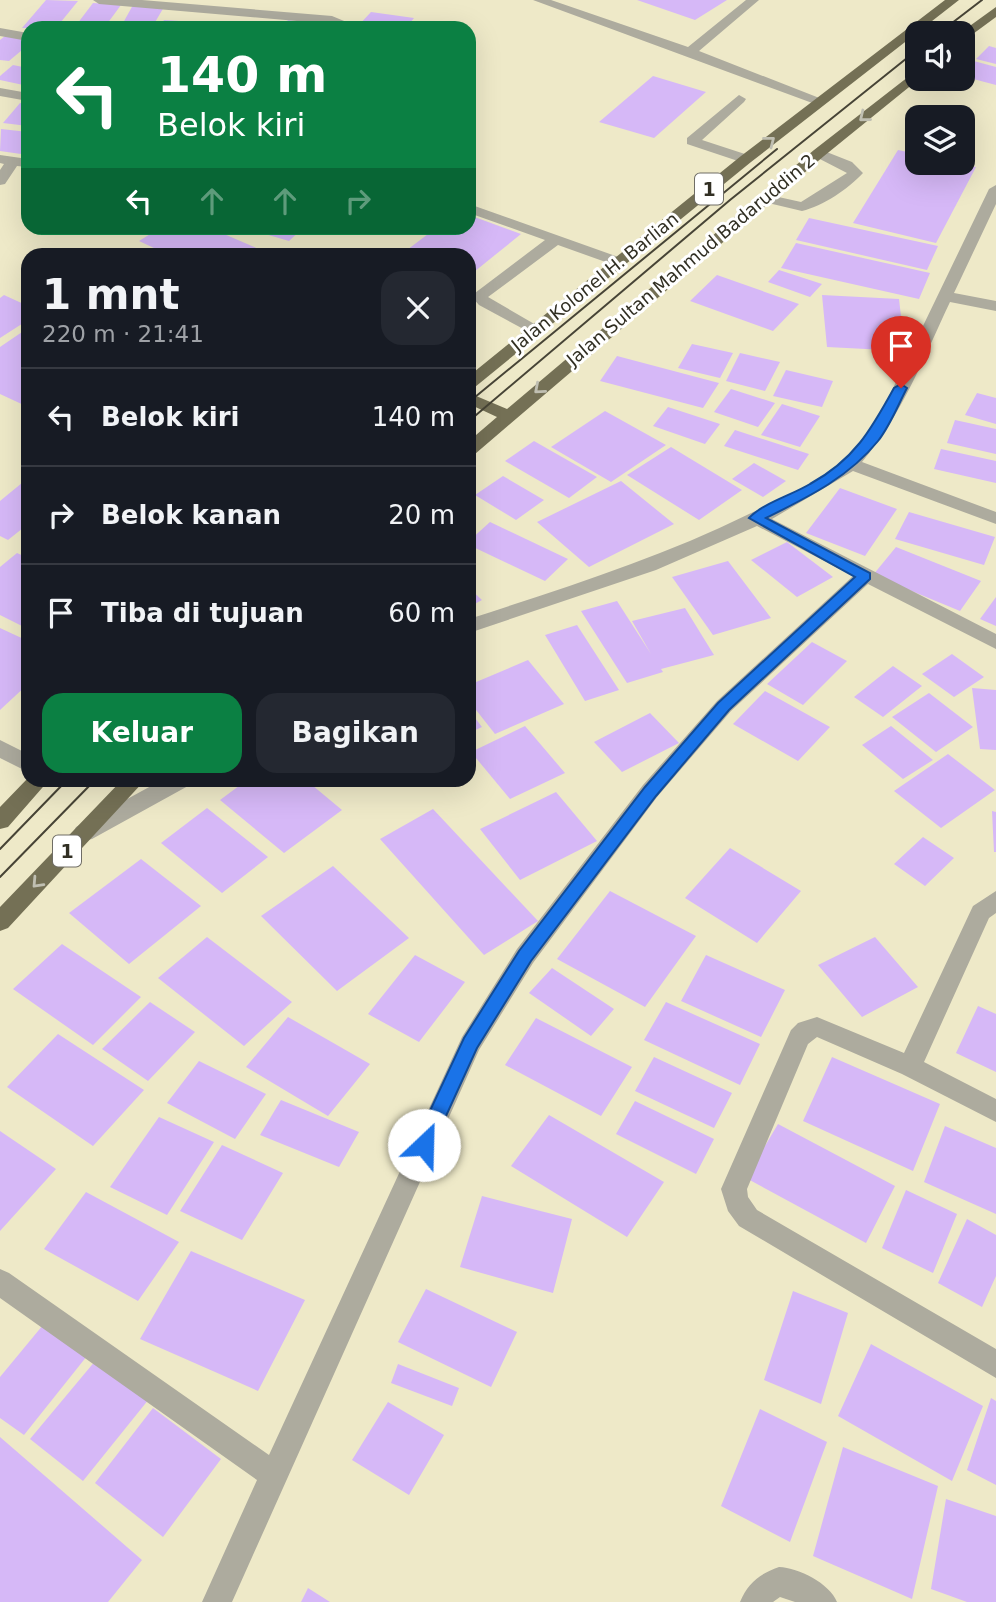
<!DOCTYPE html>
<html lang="id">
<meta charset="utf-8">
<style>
:root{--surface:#171b24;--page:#242831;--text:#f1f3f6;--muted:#9ea1a6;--line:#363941;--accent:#0b8043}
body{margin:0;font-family:"DejaVu Sans",sans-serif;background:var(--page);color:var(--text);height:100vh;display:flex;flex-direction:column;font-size:26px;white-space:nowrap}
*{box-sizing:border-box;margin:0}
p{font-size:23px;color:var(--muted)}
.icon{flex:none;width:38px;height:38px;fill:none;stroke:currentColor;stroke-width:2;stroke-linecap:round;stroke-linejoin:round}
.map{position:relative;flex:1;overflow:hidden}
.side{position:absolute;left:21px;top:248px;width:455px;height:539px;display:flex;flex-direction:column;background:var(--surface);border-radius:21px;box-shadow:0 7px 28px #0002}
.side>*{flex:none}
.hud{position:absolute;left:21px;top:21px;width:455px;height:214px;border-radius:21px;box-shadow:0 7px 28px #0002;background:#0b8043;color:#fff;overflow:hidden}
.controls{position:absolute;left:905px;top:21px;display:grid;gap:14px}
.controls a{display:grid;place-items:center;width:70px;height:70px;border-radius:14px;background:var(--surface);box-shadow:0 7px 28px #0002;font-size:35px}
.pin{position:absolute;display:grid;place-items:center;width:60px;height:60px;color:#fff;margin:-72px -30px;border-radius:50% 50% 50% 0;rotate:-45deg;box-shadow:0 0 7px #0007}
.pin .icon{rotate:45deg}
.me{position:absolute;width:77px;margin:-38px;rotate:24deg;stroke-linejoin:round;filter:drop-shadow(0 0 5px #0008)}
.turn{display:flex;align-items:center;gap:24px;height:147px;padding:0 21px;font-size:32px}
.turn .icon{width:91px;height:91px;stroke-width:2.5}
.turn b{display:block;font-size:49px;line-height:60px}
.lanes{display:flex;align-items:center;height:66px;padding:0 21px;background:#0003;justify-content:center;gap:35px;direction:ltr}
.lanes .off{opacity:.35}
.round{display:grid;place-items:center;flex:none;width:74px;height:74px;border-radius:21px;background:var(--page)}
.overview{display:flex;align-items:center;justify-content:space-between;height:119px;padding:0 21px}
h1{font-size:42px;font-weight:600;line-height:52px}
.primary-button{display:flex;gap:14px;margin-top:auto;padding:14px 21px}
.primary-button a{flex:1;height:80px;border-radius:21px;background:var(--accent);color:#fff;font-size:28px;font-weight:600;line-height:80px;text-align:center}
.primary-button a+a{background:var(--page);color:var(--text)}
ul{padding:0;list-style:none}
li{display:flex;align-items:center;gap:21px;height:98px;padding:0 21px;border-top:2px solid var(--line)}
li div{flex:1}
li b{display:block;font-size:26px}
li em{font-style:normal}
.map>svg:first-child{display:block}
</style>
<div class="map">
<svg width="996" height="1602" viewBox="0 0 996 1602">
<rect width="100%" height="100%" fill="#eee9c8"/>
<path fill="#d6b8f7" d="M46,0L78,1L56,28H22Z
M637,0H727L695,20Z
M93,3L121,5L104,28H74Z
M133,5L164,7L154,24L123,23Z
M371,12L414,18L406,28L357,27Z
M164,20L196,22L192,28H159Z
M288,20L329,26V28H281Z
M5,36L28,40V45L9,61L0,60V40Z
M989,46L996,48V64L976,59Z
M970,60L996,67V85L962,76V68Z
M13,65L28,68V86L0,80V76Z
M653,76L706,92L654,138L599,122Z
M20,103L28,104V126L3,123Z
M1,129L28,132V155L0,151Z
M898,150L917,154V163H956L976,167L936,243L853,223Z
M469,215L521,234L469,276V256H399L436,228H469Z
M809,218L938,246L927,270L796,240Z
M160,228H210L275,256H171L139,241Z
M245,228H303L289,241Z
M796,243L930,273L919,299L781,268Z
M779,270L822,284L810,297L768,282Z
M717,275L799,304L773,331L690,301Z
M4,295L28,306V320L0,338V298Z
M822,295L899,299L905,351L827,347Z
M25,330L28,331V407L0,394V347Z
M692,344L733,353L720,378L678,368Z
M740,353L780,362L765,391L726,381Z
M617,356L719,383L703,408L600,381Z
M786,370L833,381L822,407L773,396Z
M731,389L775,403L758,427L714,412Z
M977,393L996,398V424L965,415Z
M782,404L820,416L800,447L761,435Z
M668,407L720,424L705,444L653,426Z
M605,411L666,445L611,482L551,447Z
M955,420L996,429V454L947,443Z
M735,430L809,454L798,470L724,446Z
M534,441L597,477L569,498L505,461Z
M671,447L742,490L699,520L627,475Z
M941,449L996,461V483L934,469Z
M754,463L786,481L763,497L732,479Z
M503,476L544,500L516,520L475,495Z
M28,478V524L8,540L0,536V501Z
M621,481L674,524L589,567L537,522Z
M840,488L897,509L865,556L806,533Z
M909,512L995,537L984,565L895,539Z
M490,522L568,559L545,581L469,545V541Z
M787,542L833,577L797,597L751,560Z
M896,547L981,581L960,611L873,575Z
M17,553L28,558V629L0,615V567Z
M728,561L771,618L713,635L672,577Z
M469,588L482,600L469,607Z
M996,597V626L980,619Z
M617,601L651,654L632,621L685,608L714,655L661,669L663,672L627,683L581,611Z
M577,625L619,690L585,701L545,635Z
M0,628L28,641V684L0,710Z
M812,642L847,661L803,705L767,684Z
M952,654L984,677L954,697L922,674Z
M528,660L564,704L495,734L469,701V685Z
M893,666L922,686L883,717L854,697Z
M972,688L996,690V750L980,749Z
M765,691L830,727L798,761L733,724Z
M929,693L973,727L936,752L892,717Z
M469,710L482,727L469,733Z
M650,713L679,743L622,772L594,742Z
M525,726L565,773L510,799L471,752Z
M891,726L933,760L903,779L862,745Z
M948,754L995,790L941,828L894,791Z
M247,780H306L342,810L284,853L220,800Z
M556,792L597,841L520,880L480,829Z
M207,808L268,857L222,893L161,843Z
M433,809L538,921L484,955L380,839Z
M992,811L996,812V852H994Z
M923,837L954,858L925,886L894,864Z
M730,848L801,891L757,943L685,898Z
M141,859L201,906L129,964L69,913Z
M333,866L409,938L337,991L261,916Z
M610,891L696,936L645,1007L557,959Z
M207,937L292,1002L244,1046L158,978Z
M875,937L918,987L862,1017L818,965Z
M62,944L141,997L93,1045L13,989Z
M415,955L465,982L419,1042L368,1014Z
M706,955L785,990L761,1037L681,1001Z
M552,968L614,1009L591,1036L529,993Z
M150,1002L195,1032L148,1081L102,1049Z
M666,1002L760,1044L740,1085L644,1040Z
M978,1006L996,1014V1072L956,1053Z
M288,1017L370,1064L328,1116L246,1067Z
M536,1018L632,1067L601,1116L505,1065Z
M58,1034L144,1090L93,1146L7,1087Z
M654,1057L732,1093L714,1128L635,1091Z
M832,1057L940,1104L913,1171L803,1121Z
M199,1061L266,1094L235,1139L167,1103Z
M281,1100L359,1132L339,1167L260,1135Z
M635,1101L714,1139L696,1174L616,1134Z
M549,1115L664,1182L627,1237L511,1166Z
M159,1117L214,1142L167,1215L110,1187Z
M778,1124L895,1186L866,1243L746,1178Z
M945,1126L996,1148V1214L924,1182Z
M0,1131L56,1169L0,1231Z
M222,1145L283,1173L242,1240L180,1211Z
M906,1190L957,1214L933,1273L882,1248Z
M86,1192L179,1242L138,1301L44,1249Z
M482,1196L572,1219L553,1293L460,1267Z
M967,1219L996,1235V1276L982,1307L938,1283Z
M191,1251L305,1300L258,1391L140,1339Z
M426,1289L517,1332L491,1387L398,1342Z
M793,1291L848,1313L821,1404L764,1380Z
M43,1325L87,1356L24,1435L0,1418V1377Z
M871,1344L983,1406L952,1481L838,1416Z
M96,1360L149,1399L83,1481L30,1439Z
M398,1364L459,1388L452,1406L391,1383Z
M991,1398L996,1401V1485L967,1470Z
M388,1402L444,1435L409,1495L352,1460Z
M153,1408L221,1459L163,1537L95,1483Z
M760,1409L827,1442L790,1542L721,1506Z
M0,1437L142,1560L108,1602H0Z
M843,1447L938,1486L912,1599L813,1556Z
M946,1499L996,1516V1602H967L931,1589Z
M308,1588L330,1602H301Z"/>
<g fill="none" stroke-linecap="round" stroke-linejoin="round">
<path fill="#adab9e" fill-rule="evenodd" d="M533,0H551L688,47L746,0H759L699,51L827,101L825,104H815Z
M739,95L746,99L744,102L702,140L751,156V162H741L687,144V138Z
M819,149L852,162L863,173C848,189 823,206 802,211L760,201L758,198L760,195L765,194L801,202L847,173L814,156L812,153Z
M469,204L624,259L627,262L619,267L614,265L558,245L488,297L543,329L535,334L529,332L479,305L471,296L545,240L469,213Z"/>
<path fill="#adab9e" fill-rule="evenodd" d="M93,0H142L332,16L349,23L347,28H335L336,25L331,24L99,4Z
M0,28L28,33V41L0,36Z
M0,88L28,93V101L0,96Z
M0,155L28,159V167L17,166L5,184L0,185V170L4,164L0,163Z
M996,185V204L954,293L996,301V311L950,302C924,357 902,415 862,462L996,512V524L853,471L772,519L996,634V649L868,584L731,711L657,797L533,963L479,1050L232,1602H202L257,1480L0,1298V1269L9,1273L269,1455L462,1037L517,949L643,785L717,701L853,576L757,526L656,570L469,633V619C564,588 660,558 749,514C776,501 827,478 847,458C861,444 871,428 882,411L989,189Z
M0,740L28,754V772L0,758Z
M162,780H191L188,786L92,839L84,841L76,839L73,833L76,827Z
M996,891V913L989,918L924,1062L996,1099V1122L902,1074L817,1037L808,1044L747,1189L748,1197L757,1210L996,1349V1378L739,1226L728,1211L721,1189L791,1030L798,1023L817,1017L904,1053L973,906Z
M779,1567C799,1568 829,1583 837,1602H795L780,1597L773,1602H740C748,1583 759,1574 779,1567Z"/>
<path fill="#747055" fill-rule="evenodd" d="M945,0H959L751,162L475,387L469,389V376L741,156Z
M996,7V17L962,42V33H960Z
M917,70L919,79L824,156L475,454L469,455V441L497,417L469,404V393L507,409L814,150Z
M28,778V780H49L8,827L0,829V807Z
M122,780H145L8,928L0,931V907Z"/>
<path stroke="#474436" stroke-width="2" d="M939,33L982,0
M469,402L777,149
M469,421L730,200L917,50
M0,849L67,780
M0,877L95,780"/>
</g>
<defs><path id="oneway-chevron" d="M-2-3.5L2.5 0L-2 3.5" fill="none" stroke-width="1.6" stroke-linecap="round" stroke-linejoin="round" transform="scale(1.75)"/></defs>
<g stroke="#c0bfb2">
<use href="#oneway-chevron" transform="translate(864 117) rotate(141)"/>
<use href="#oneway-chevron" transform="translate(770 141) rotate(-38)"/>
<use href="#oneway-chevron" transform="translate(539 389) rotate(139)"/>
<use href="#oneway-chevron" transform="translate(37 883) rotate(133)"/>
</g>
<path fill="#1a73e8" stroke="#114b97" stroke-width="2" d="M901,384L907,388C898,405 890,426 878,441C848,478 808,497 766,518L870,573V579L729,710L656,796L531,961L477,1048L430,1151L424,1154L417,1151L414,1145L464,1038L519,951L645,787L718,703L855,577L749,518C763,503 792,495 810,484C854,460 871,430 894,388Z"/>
<g text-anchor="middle" stroke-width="6" stroke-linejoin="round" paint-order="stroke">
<g font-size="18" fill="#312f23" stroke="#fff">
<text transform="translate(691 260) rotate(-40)" y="6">Jalan Sultan Mahmud Badaruddin 2</text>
<text transform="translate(595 282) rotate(-39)" y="6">Jalan Kolonel H. Barlian</text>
</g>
<g fill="#fff" stroke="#6f6d65" stroke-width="2">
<rect x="695" y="173.5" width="28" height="31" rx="5"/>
<rect x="53" y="835.5" width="28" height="31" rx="5"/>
</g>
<g font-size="19" font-weight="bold" fill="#312f23">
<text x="709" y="196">1</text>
<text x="67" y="858">1</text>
</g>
</g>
</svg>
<div class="controls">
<a><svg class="icon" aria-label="sound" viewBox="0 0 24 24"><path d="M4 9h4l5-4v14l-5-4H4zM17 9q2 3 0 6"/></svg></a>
<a><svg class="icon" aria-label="layers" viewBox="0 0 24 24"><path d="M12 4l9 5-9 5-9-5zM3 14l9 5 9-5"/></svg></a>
</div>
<div class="pin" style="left:901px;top:388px;background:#d93025"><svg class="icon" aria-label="arrive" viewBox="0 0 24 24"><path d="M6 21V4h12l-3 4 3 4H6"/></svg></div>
<svg class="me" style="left:424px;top:1145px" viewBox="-20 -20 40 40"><circle r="19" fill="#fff"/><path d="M0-13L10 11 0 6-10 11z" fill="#1a73e8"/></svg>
<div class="hud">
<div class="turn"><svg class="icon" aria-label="left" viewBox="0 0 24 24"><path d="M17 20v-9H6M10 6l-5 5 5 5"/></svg><div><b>140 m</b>Belok kiri</div></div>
<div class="lanes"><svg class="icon" aria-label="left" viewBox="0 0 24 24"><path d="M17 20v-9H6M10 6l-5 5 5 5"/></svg><svg class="icon off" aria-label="ahead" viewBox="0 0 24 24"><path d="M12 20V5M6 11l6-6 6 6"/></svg><svg class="icon off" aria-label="ahead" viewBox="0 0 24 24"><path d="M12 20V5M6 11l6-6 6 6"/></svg><svg class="icon off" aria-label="right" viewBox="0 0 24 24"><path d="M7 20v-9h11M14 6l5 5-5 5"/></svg></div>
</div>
<section class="side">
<div class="overview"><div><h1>1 mnt</h1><p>220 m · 21:41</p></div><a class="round"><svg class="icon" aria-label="close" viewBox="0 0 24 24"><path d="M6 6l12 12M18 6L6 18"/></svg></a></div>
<ul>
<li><svg class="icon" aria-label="left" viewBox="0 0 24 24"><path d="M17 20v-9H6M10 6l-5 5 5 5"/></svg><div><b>Belok kiri</b></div><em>140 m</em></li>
<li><svg class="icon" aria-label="right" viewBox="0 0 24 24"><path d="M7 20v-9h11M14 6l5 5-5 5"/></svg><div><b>Belok kanan</b></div><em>20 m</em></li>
<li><svg class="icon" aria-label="arrive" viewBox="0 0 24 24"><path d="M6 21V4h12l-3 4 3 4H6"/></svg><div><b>Tiba di tujuan</b></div><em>60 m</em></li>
</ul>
<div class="primary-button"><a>Keluar</a><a>Bagikan</a></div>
</section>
</div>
